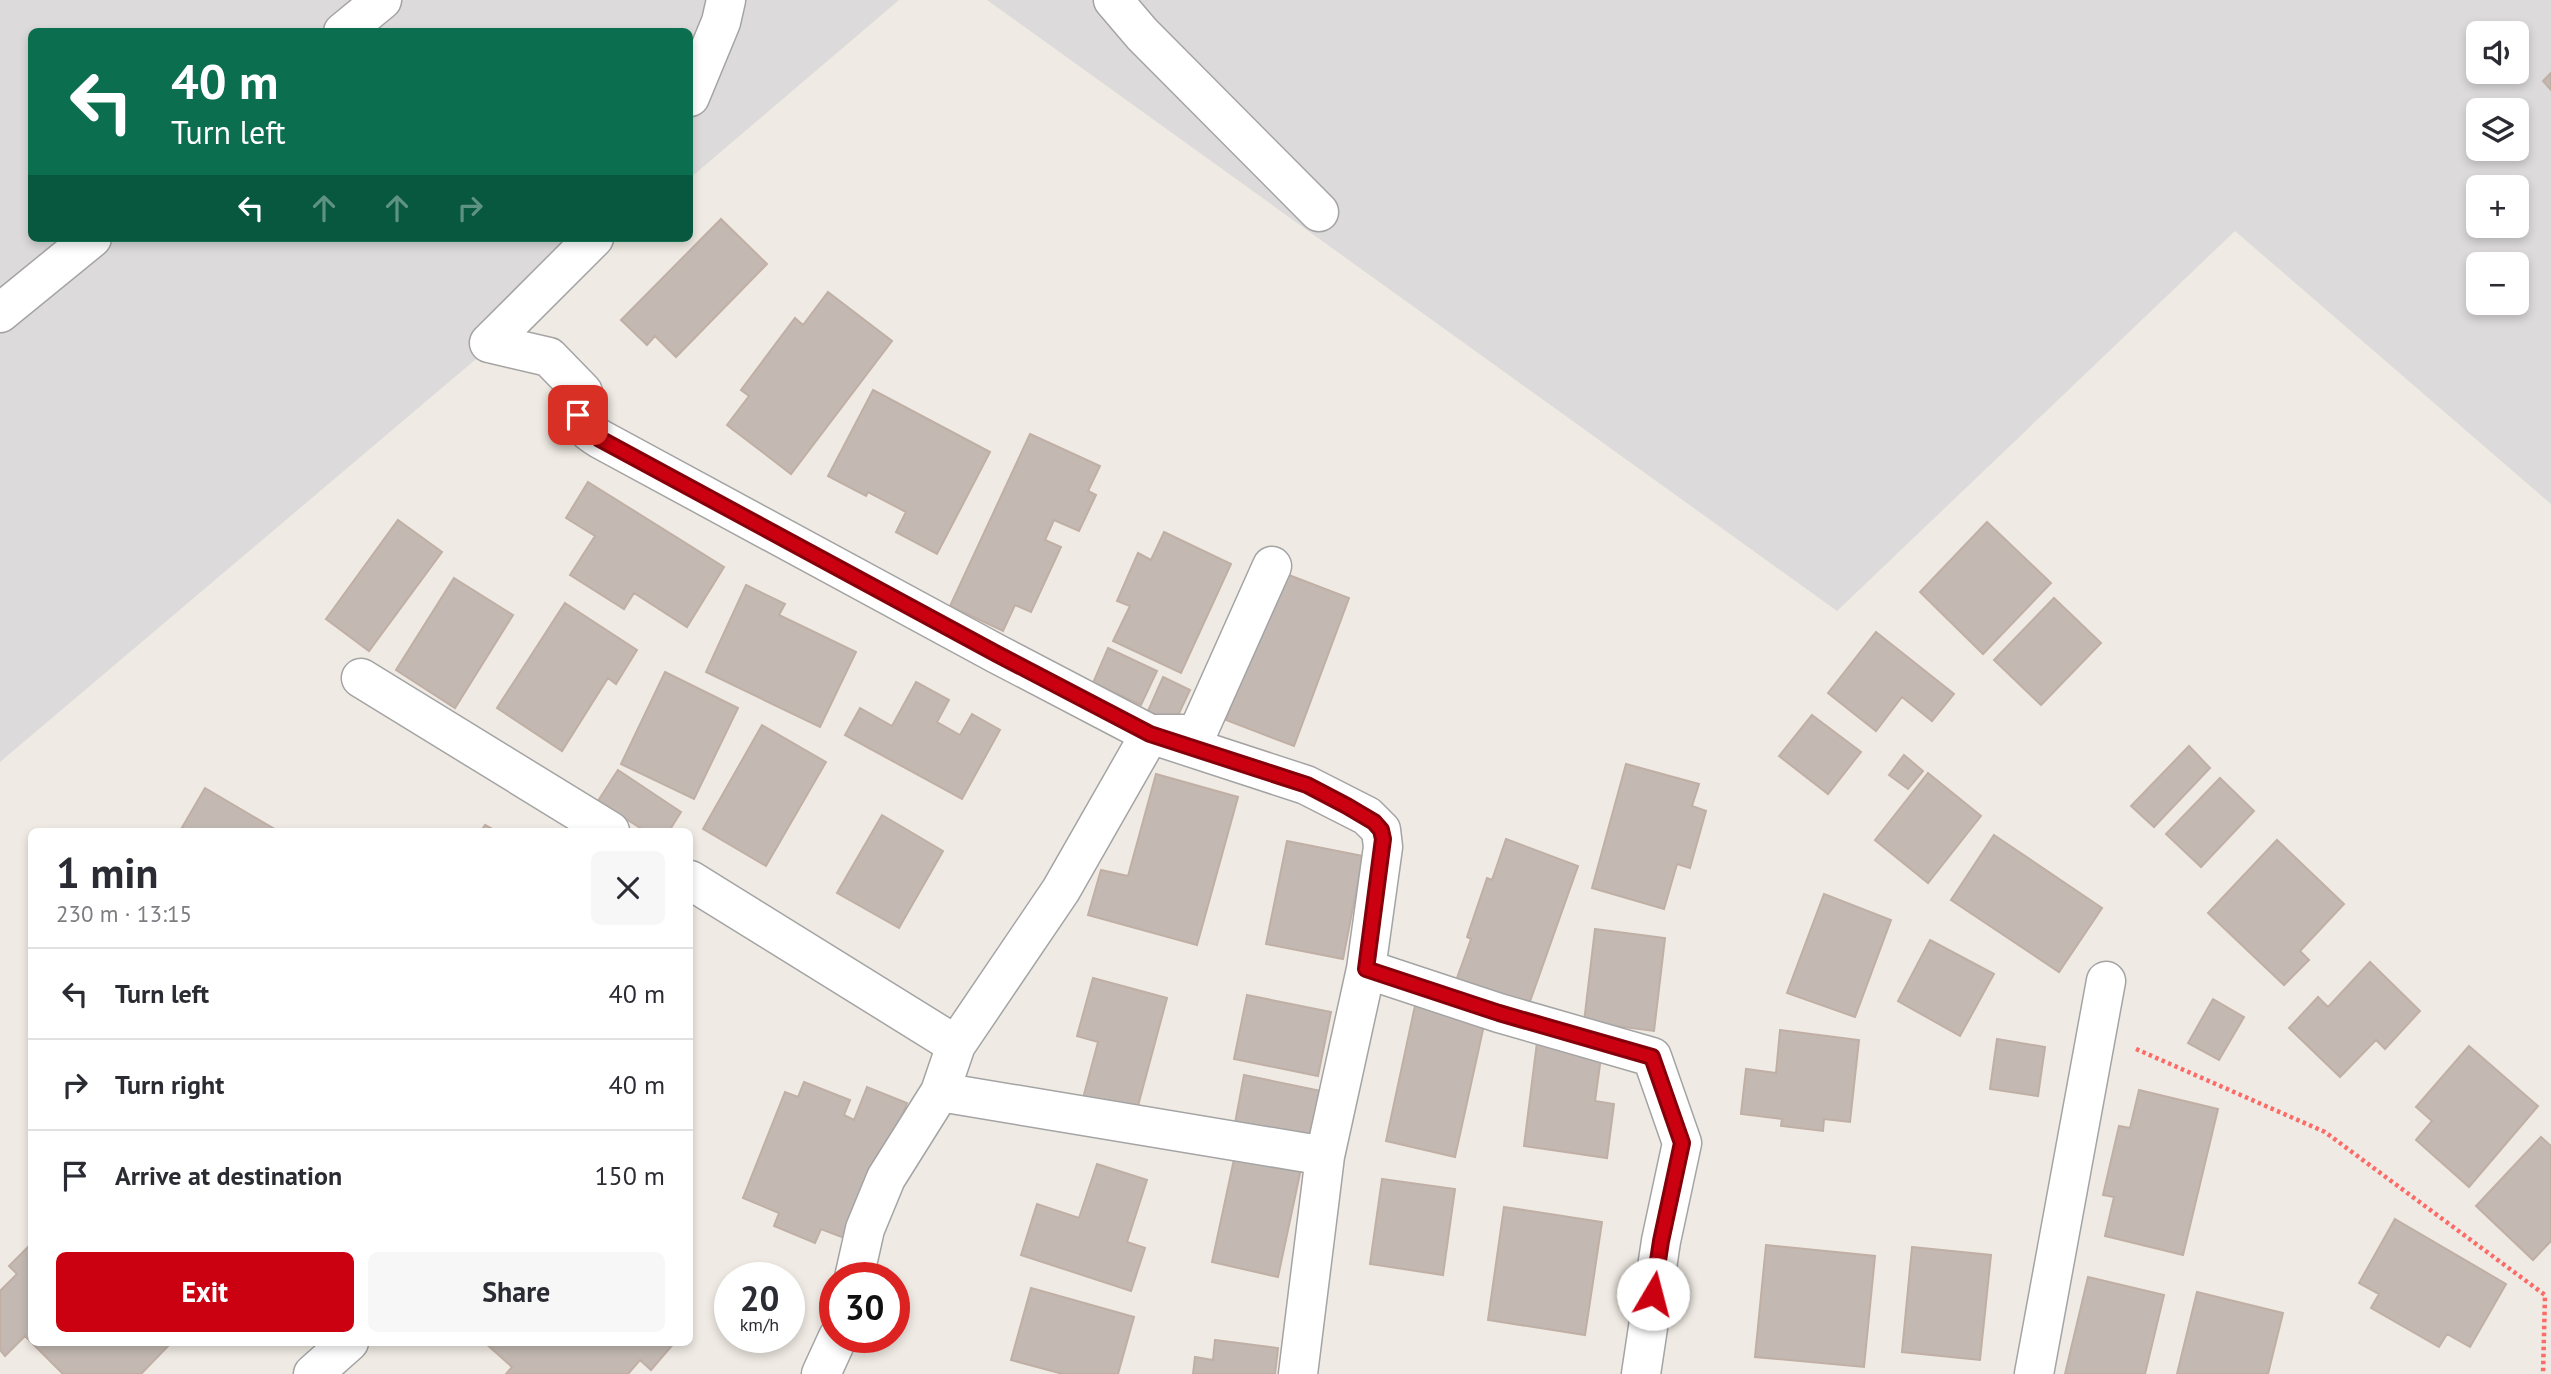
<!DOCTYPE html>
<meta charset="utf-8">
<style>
:root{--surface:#fff;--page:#f7f7f7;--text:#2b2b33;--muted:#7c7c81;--line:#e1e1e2;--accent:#cb0010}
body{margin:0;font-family:"PT Sans",sans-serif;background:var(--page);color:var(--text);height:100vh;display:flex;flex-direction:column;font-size:26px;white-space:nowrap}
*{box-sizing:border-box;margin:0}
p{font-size:23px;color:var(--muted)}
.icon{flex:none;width:38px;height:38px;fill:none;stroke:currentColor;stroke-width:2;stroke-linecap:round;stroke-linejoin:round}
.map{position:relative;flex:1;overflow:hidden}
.details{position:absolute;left:28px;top:828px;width:665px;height:518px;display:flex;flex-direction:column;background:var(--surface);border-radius:10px;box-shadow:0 4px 10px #0003}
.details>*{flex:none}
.hud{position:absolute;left:28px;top:28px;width:665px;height:214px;border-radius:10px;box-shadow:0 4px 10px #0003;background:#0b6e4f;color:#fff;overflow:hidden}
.controls{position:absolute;left:2466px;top:21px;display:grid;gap:14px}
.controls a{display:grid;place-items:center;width:63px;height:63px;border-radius:10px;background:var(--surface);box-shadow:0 4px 10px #0003;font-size:35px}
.speed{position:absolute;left:714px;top:1262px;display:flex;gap:14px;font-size:35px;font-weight:700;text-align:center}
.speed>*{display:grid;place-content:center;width:91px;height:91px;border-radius:50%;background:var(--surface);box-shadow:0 4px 10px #0003;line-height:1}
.speed small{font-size:18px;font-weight:400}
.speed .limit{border:10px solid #d22;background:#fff;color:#111}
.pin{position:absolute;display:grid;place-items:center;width:60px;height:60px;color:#fff;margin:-30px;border-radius:14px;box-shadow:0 4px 10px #0006}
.me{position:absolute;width:77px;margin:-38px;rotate:8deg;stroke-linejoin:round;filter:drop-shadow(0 0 5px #0008)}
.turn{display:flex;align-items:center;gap:24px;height:147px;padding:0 28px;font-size:32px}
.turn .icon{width:91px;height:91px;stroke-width:2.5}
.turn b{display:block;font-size:49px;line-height:60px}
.lanes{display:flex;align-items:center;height:66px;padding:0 28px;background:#0003;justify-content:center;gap:35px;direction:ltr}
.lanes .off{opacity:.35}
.round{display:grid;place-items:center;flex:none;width:74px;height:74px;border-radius:10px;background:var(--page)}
.overview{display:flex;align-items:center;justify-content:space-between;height:119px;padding:0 28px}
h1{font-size:42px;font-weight:700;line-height:52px}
.primary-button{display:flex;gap:14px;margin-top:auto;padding:14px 28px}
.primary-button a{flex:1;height:80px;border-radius:10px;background:var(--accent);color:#fff;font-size:28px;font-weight:700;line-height:80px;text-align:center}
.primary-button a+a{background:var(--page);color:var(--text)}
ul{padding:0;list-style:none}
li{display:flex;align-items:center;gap:21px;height:91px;padding:0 28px;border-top:2px solid var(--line)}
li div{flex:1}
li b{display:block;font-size:26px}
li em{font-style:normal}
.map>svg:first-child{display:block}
</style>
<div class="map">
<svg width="2551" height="1374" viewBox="0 0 2551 1374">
<rect width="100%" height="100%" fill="#efeae3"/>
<path fill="#dcdada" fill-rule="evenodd" d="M0,0H899L690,178V32H32V238H619L0,762Z
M987,0H2551V504L2235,231L1837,611ZM2478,33H2516V72H2478ZM2478,110H2516V149H2478ZM2478,187H2516V226H2478ZM2478,264H2516V303H2478Z"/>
<path fill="#c3b9b2" stroke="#c0afa5" stroke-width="2" d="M2551,73V90L2543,81Z
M721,219L767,264L676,357L655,336L647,345L621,320Z
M828,292L892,341L791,474L727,425L749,396L741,390L795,318L803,325Z
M873,390L990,452L937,554L896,532L906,512L868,492L866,496L828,476Z
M1030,434L1100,466L1088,491L1096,495L1079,531L1054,520L1045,540L1061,547L1031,612L1015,605L1003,631L950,606Z
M588,482L724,567L687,627L634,593L624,609L570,575L595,536L566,518Z
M398,520L442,552L369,651L326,619Z
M1987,522L2051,583L1983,654L1920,592Z
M1164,532L1231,564L1181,673L1113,641L1130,606L1117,601L1138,553L1151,560Z
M1281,572L1349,598L1294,746L1226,720Z
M454,578L513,615L455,708L396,670Z
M746,585L785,604L779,615L856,652L820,727L706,672Z
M2054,598L2101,643L2041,705L1994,660Z
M565,603L637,650L616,684L608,678L562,751L497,708Z
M1876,632L1954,694L1932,721L1902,697L1876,731L1828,693Z
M1108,648L1157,671L1141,705L1093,683Z
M665,672L738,708L694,799L621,764Z
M1163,677L1190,690L1174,724L1148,711Z
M916,682L949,700L937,722L960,735L972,714L1000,730L962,799L845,735L860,708L892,726Z
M1812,715L1861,752L1828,794L1779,756Z
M762,725L826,762L766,866L703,829Z
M2189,746L2210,768L2154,827L2131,806Z
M1904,755L1923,771L1908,789L1889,775Z
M1626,764L1699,784L1692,806L1706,811L1690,868L1677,864L1664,909L1592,888Z
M618,770L681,812L669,831H645L598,801Z
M1928,773L1981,816L1928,883L1875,840Z
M1156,774L1238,797L1197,945L1088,915L1101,870L1128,876Z
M2220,778L2254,811L2201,867L2166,834Z
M205,788L278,831H180Z
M882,815L943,851L899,928L837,893Z
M485,825L496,831H481Z
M1994,835L2102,908L2059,972L1951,900Z
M1506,839L1578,866L1528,1007L1456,981L1471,939L1467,937L1487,878L1492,880Z
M2277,840L2344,904L2300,951L2309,960L2284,985L2208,913Z
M1287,841L1363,856L1343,959L1266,944Z
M1824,894L1891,920L1855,1017L1787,993Z
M1595,929L1665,938L1654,1031L1584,1022Z
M1930,940L1994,974L1960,1036L1898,1001Z
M2370,962L2420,1011L2385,1049L2376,1040L2340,1077L2289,1028L2318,997L2328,1007Z
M1093,978L1167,998L1135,1117L1082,1102L1098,1042L1077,1036Z
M1247,995L1331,1012L1318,1076L1234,1059Z
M2213,999L2244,1017L2219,1060L2188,1043Z
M1416,1001L1486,1016L1455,1157L1386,1141Z
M1780,1030L1859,1040L1850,1122L1824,1119L1823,1131L1781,1126L1782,1119L1741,1114L1746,1069L1776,1073Z
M1997,1039L2045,1047L2038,1096L1990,1089Z
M1537,1042L1602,1050L1595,1101L1614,1104L1607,1158L1524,1146Z
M2469,1046L2538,1106L2469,1187L2416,1140L2432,1121L2416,1107Z
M1244,1075L1321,1091L1310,1149L1233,1134Z
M804,1082L850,1100L844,1115L854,1120L867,1087L907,1103L852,1241L821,1229L815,1243L774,1226L779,1213L743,1198L785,1092L798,1097Z
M2139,1090L2218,1109L2183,1255L2105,1236L2114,1197L2103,1195L2119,1126L2130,1128Z
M2541,1137L2551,1146V1241L2533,1260L2476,1206Z
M1236,1150L1302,1164L1278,1277L1212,1262Z
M1097,1164L1147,1180L1127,1242L1145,1248L1131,1291L1021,1255L1037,1204L1079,1218Z
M1382,1179L1455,1189L1443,1275L1370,1264Z
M1504,1207L1602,1222L1585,1335L1488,1320Z
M2395,1219L2506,1284L2470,1347L2447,1334L2439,1347L2371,1308L2379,1294L2359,1283Z
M32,1243V1342H172L141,1374H63L25,1336L5,1356L0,1350V1291L17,1274L9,1266Z
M1766,1245L1875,1256L1864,1367L1755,1357Z
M1912,1247L1991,1255L1980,1360L1902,1352Z
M2088,1277L2164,1295L2145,1374H2065Z
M1031,1288L1134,1317L1118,1374H1063L1011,1360Z
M2197,1292L2283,1313L2268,1374H2177Z
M1215,1340L1278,1348L1275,1374H1193L1195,1357L1213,1360Z
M484,1342H675L651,1370L640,1360L628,1374H506L512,1367Z"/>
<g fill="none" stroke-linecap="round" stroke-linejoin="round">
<g stroke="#a4a4a4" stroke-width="41">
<path id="minor" d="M1113,0L1142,34L1319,212
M343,32L382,0
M690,97L721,22L726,0
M0,313L92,238
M489,343L549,357L583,392C574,417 578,425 600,439L997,654L1150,734L1306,785L1367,816L1381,830L1383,847L1366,969L1325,1156L1298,1374
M489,343L594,238
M361,678L610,831
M690,880L956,1045
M1366,969L1499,1013L1652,1057L1682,1143L1661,1241L1641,1374
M940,1092L1325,1156
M854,1278L865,1229L886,1178L940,1092L956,1045L1061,890L1150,734H1197L1272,566
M313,1374L349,1342
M821,1374L838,1337
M2034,1374L2106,981"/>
</g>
<path stroke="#fb6b68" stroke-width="4.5" stroke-dasharray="3.5 3.5" stroke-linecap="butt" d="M2136,1049L2325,1132L2545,1295L2543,1374"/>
<use href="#minor" stroke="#fff" stroke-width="38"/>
</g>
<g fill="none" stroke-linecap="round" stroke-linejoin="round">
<g stroke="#84000a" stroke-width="18">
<path id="route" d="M578,415L583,426L600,439L997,654L1150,734L1307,785L1347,806L1374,822L1381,830L1383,839L1366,969L1499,1013L1652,1057L1682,1143L1661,1241L1653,1294"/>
</g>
<use href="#route" stroke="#cb0010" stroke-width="12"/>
</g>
</svg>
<div class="controls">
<a><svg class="icon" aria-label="sound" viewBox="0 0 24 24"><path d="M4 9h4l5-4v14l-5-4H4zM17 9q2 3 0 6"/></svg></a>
<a><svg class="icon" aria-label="layers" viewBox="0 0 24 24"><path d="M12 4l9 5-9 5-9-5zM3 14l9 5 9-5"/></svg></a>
<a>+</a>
<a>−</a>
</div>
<div class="speed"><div>20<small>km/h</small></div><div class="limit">30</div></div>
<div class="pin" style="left:578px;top:415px;background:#d93025"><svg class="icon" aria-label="arrive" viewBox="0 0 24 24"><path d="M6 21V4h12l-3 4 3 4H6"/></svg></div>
<svg class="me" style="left:1653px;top:1294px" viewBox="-20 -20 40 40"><circle r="19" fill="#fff"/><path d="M0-13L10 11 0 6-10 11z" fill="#cb0010"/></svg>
<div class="hud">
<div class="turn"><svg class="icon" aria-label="left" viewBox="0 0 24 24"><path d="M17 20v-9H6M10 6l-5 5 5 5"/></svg><div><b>40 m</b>Turn left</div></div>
<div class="lanes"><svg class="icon" aria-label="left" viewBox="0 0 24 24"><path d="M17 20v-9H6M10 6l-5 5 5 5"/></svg><svg class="icon off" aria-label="ahead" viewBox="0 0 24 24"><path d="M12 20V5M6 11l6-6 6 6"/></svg><svg class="icon off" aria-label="ahead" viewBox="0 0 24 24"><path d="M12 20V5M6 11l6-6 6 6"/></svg><svg class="icon off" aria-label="right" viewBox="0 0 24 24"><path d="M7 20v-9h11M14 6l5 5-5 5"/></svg></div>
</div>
<section class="details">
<div class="overview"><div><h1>1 min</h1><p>230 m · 13:15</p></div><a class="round"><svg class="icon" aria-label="close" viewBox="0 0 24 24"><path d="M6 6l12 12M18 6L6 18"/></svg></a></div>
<ul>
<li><svg class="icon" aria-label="left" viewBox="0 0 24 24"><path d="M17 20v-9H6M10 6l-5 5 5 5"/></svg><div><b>Turn left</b></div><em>40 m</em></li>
<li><svg class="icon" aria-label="right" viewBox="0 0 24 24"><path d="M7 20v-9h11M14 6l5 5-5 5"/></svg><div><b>Turn right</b></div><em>40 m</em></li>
<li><svg class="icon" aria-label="arrive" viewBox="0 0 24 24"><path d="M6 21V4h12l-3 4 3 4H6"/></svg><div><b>Arrive at destination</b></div><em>150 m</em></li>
</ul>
<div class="primary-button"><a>Exit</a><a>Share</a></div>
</section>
</div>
